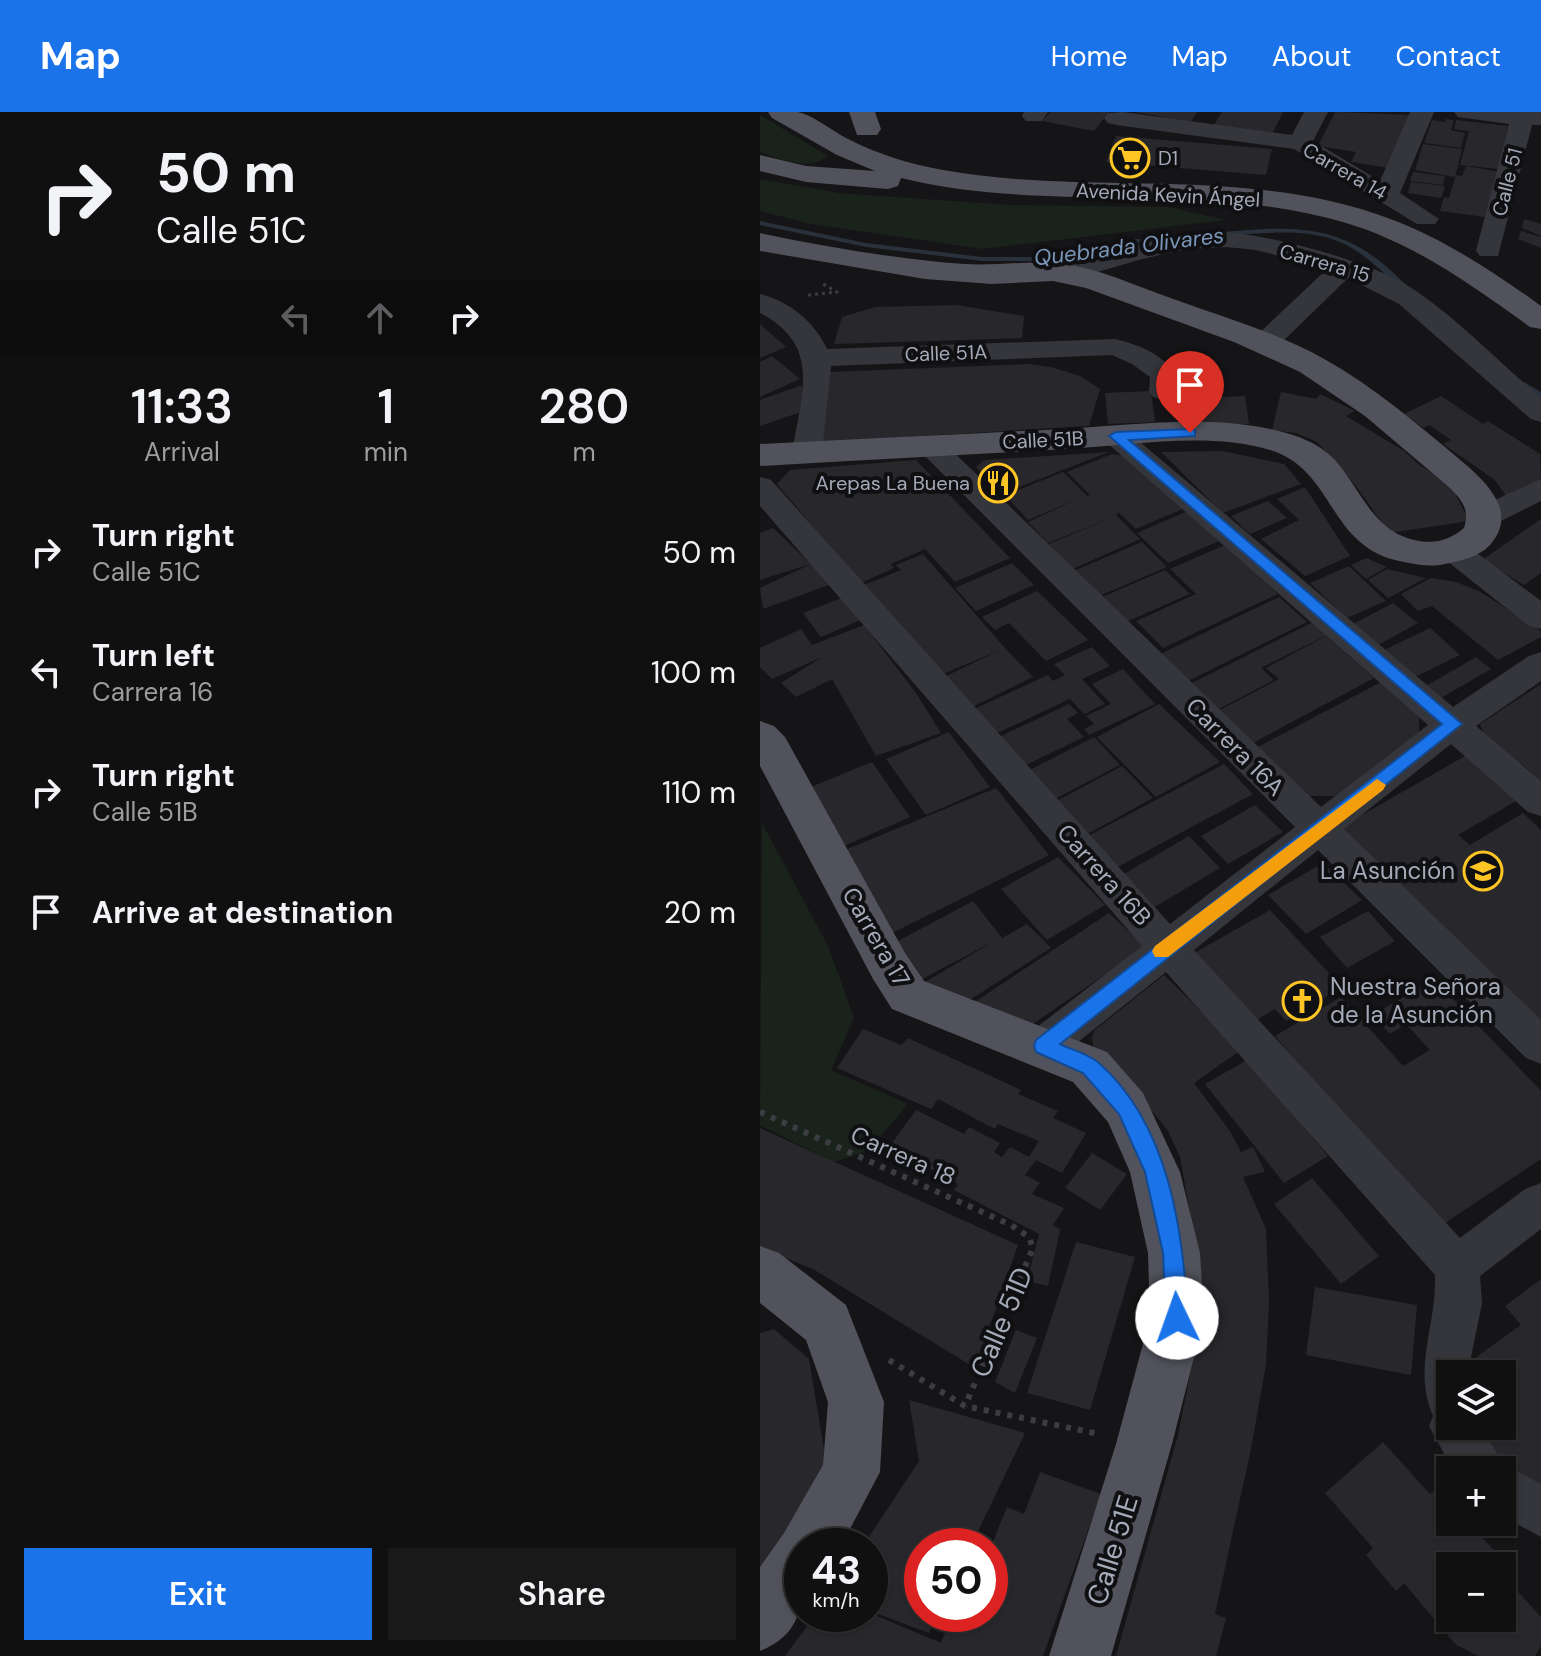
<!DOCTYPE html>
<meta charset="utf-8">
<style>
:root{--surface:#101011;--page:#19191a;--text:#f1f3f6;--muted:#9c9d9f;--line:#303031;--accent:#1a73e8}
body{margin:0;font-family:"DM Sans",sans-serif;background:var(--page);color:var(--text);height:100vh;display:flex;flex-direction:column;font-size:30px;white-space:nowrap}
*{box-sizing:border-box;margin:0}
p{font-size:26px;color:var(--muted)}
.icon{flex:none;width:44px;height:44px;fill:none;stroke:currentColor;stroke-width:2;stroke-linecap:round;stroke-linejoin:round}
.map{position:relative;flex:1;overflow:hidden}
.drawer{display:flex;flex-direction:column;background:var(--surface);width:760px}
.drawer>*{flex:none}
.guide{background:#101011;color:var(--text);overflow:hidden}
.fabs{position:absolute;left:676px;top:1248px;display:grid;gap:16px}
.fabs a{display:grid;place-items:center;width:80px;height:80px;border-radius:0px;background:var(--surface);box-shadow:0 2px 6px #0004,0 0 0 2px var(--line);font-size:40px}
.speed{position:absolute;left:24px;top:1416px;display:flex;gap:16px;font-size:40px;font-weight:700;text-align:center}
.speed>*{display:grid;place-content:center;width:104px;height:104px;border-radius:50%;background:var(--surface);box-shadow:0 2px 6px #0004,0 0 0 2px var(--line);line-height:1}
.speed small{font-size:20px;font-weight:400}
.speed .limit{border:12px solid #d22;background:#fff;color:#111}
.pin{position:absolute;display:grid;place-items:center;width:68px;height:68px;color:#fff;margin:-82px -34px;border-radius:50% 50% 50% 0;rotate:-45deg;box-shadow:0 0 8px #0007}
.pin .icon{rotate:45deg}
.me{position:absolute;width:88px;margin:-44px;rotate:357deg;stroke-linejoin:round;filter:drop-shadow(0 0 6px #0008)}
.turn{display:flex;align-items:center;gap:28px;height:168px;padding:0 24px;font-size:36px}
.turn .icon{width:104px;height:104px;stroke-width:2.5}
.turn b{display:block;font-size:56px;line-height:68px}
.lanes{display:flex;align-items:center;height:76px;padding:0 24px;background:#0003;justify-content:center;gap:40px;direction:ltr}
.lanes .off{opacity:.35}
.eta{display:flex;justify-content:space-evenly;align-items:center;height:136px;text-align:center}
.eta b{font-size:48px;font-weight:600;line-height:56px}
.action{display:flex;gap:16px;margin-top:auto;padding:16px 24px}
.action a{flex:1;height:92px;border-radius:0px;background:var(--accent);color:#fff;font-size:32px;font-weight:600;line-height:92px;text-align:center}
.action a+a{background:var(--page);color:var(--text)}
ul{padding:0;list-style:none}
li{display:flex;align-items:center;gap:24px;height:120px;padding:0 24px}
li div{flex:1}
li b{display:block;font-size:30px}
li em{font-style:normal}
header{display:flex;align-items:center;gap:48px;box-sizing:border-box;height:112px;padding:0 40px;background:var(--accent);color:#fff}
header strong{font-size:38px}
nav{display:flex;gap:44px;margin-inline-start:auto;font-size:28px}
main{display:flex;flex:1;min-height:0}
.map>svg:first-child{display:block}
</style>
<header>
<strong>Map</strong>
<nav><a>Home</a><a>Map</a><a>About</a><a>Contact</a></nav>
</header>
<main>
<section class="drawer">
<div class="guide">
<div class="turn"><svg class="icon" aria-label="right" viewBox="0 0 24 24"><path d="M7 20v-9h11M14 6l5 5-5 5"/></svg><div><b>50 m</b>Calle 51C</div></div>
<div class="lanes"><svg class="icon off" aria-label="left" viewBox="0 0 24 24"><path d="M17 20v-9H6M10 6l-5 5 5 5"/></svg><svg class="icon off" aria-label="ahead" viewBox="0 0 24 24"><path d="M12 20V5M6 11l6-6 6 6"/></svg><svg class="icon" aria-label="right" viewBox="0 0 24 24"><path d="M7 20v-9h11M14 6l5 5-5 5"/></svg></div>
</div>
<div class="eta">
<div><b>11:33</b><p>Arrival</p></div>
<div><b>1</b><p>min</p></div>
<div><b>280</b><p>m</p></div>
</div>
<ul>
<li><svg class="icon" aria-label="right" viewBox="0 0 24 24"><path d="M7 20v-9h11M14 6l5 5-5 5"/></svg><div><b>Turn right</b><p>Calle 51C</p></div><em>50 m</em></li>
<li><svg class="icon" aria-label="left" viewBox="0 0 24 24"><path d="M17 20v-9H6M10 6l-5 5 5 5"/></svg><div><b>Turn left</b><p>Carrera 16</p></div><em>100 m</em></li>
<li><svg class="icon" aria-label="right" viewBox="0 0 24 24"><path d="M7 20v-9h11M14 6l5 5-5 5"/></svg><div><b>Turn right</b><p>Calle 51B</p></div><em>110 m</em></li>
<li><svg class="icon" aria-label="arrive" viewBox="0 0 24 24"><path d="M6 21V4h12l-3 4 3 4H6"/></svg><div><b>Arrive at destination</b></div><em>20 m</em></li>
</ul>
<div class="action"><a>Exit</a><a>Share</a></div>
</section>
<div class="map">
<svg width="781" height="1544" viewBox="0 0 781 1544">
<rect width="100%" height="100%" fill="#151517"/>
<path fill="#1a221c" d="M0,3L68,44C49,59 21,48 0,40Z
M0,67L79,81L250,93L408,95L466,108L223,137L51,112L0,99Z
M2,711L68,834L94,906L71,958L148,992L108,1039L74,1050L0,1013Z"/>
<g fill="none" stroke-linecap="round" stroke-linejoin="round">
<path fill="#29323c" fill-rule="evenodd" d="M0,109L106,131L222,145H294L367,128L428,123L432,125L428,127L367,132L294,149H222L106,135L0,113Z
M503,117C568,115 601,127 647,174L640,176C622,159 603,140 580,130C544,115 499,122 461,124L457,122L461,120Z
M758,270H764L781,280V286L758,274Z"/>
</g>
<path fill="#28272b" d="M290,0H349L334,19L282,9Z
M375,0H437L431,10Z
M462,0H523L512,22L454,13Z
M575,0L652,3L629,56L591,50L596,40L558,34Z
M686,7L694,8L691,18L705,21L701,36L664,31L672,8L685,10Z
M696,8L748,14L738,57L700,53L709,19L694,17Z
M356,24L512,37L506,63L346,50Z
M663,32L702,37L695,65L655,58Z
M706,54L740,60L725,105L680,99L684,85L689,86L696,63L702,64Z
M653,60L685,64L683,73L650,69Z
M651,70L685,74L681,86L648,81Z
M764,107L781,112V124L762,116Z
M761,119L781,125V136L758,127Z
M196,193L264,204L262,226L74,232L82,205L115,195Z
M0,212L26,235L0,246Z
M12,244L40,267L0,285V250Z
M268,252L291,255L320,264L340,277L329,314L62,330L69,260Z
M42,273L44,299L0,314V288Z
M391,279L395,310L348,312L345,281Z
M521,280L556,287L560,282L595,299L586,304L644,339L658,352L691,373L709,409L629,421L596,374L557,330L536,321L512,318Z
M485,284L489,312H439L437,286Z
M681,284L723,312L728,309L780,342L781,372L748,387L735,368L683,332L691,328L669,313L664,316L644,302Z
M462,339L524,352L541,372L463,401L401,340Z
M349,340L241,382L216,355L224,348Z
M352,342L367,344L425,396L376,417L359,401L356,403L380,427L313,457L289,432L353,405L288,431L268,410L318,387L268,408L245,383L303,360L327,384L330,383L307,360Z
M156,348L250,446L195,470L165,437L131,452L134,456L101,471L17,372L30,358Z
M545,375L590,444L545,464L501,427L539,408L517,387Z
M508,389L527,406L490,422L471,404Z
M432,397L464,427L408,451L377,421Z
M781,407V461L764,473L722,448Z
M13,416L51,452L77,470L3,497L0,476L51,452L0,468V421Z
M382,430L407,455L337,485L313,459Z
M465,433L518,482L403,536L376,509L436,482L410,457Z
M163,442L244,535L273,565L208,597L180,567L240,538L178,564L104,473L141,458L136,453Z
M606,446L627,455L606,467L591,453Z
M252,451L274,473L216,499L195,476Z
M589,454L626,489L587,506L550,471Z
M627,457L666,466L628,486L608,468Z
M405,458L430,482L366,510L342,485Z
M671,466L696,470L719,479L781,519V525L738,548L672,494L658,499L641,482Z
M277,479L328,528L286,549L249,511L235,518L222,505Z
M87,484L105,506L61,525L43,501Z
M519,485L547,510L428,569L400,542Z
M633,491L658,511L618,533L593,512Z
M553,510L567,523L501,556L514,568L459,597L432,571Z
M104,513L156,581L181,621L116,644L72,567L36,585L21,571L62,545L12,567L0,555V536L41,517L52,533Z
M670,516L700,543L653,566L624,538Z
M566,524L614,566L493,631L460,598L519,567L506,556Z
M332,535L350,554L322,567L345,592L324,602L310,587L233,623L212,598L288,563L293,569L305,563L294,552Z
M716,545L731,557L681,586L666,574Z
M363,557L395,592L329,623L324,617L334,612L326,604L351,592L332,572Z
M621,570L659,605V627L579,684H546L496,636Z
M781,572V669L761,651L757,653L726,628L720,612Z
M309,592L318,601L307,607L324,625L260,656L235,627Z
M399,592L460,650L396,685L337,625Z
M189,620L230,675L166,703L126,647Z
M334,625L360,653L289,690L264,661Z
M712,640L763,685L698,723L710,733L763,701L781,718V910L581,715Z
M112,650L150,705L77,737L41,679Z
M464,652L493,682L352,758L324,726Z
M362,654L393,686L322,725L291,692Z
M236,676L289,743L124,825L75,742Z
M495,693L523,720L468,752L441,724Z
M429,724L460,756L393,796L362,763Z
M298,745L345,793L287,828L241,777Z
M563,751L602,788L546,822L508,783Z
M213,789L242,826L267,812L291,836L197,896L150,879L236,828L149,874L123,837Z
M510,798L582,875L526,909L515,897L497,908L436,840Z
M608,799L635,829L587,856L560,825Z
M349,801L385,835L264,918L204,897Z
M404,863L481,938L434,971L470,1019L481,1040L493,1035L505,1060L483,1065L506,1117L509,1191L506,1252L491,1337L455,1502L466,1506L456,1544H356L418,1323L435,1238V1129L420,1045L408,1019L393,1000L335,945L332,925L335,918Z
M674,867L781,979V1047L679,1115L515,924L581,885L643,954L670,938L646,912L630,922L613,903Z
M103,917L141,933L148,926L261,978L258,982L298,999L293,1006L326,1021L302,1061L276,1048L265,1063L280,1071L272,1082L304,1096L293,1113L300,1118L288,1174L267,1169L279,1122L194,1078L198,1072L129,1035L156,998L204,1022L209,1015L240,1031L234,1040L242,1045L250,1035L269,1045L279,1029L238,1012L235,1017L178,987L171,997L77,956Z
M487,948L568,1044L524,1071L445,972Z
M0,1016L258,1133L215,1256L53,1157L0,1136Z
M332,1041L367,1062L340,1098L305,1076Z
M552,1066L619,1144L581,1172L514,1092Z
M316,1130L375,1145L330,1298L267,1281Z
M781,1167V1393L724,1333L721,1314H742V1262H714L712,1248L761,1213L745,1194Z
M555,1175L657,1193L651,1263L546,1243Z
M14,1217L49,1247L67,1355L0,1476V1221Z
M256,1218L277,1226L255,1281L235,1270Z
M149,1288L265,1321L211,1434H162V1502H178L169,1521L110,1499V1434H103L159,1349Z
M623,1330L670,1382L677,1376L690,1390V1410H708L741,1446L733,1454H690V1506H742V1462L781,1505V1534L775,1544H718L695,1532L644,1471L636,1479L606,1443L613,1436L565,1381Z
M280,1360L341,1382L283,1544H25L56,1502L110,1501L181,1531L192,1502H230V1437L247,1395L264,1402Z"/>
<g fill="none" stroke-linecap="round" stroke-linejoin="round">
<path stroke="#3b3d43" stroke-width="3" stroke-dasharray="3 4" stroke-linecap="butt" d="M48,183L77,180L63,172"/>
<path stroke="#3b3d43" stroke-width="6" stroke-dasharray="5 7" stroke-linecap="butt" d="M0,1000L251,1113L269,1125L273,1136L205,1294
M129,1248L205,1294L339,1322"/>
<path fill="#35363c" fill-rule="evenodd" d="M264,0H288L282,9H266L262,4Z
M363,0L532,23L544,0H568L553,29L620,69L650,0H674L640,81L679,107L675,112H657L534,37L356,13L348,11L344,6L348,1Z
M694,0H781V13H772L738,144H720L716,139L749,12L698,5Z
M458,120C507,121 609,149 650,175C695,204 740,251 781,286V310L771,307L639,192L588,166L515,237L505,239L495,237L491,231L495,225L565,159C539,152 514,140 487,137C424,128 365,154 305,169L296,167L292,161L296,155L391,129Z
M0,182C29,189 55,210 67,237L355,227C380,233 404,243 419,265L413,285L403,288L393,285L389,279L390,265L372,252L352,243L71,254L62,341L58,347L47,350L36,347L32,341C41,283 63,234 0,201Z
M356,315L366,318L693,595L769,544L781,540V569L716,614L781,669V704L768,700L691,632L584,717L781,908V952L766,946L558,738L434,838L700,1126L765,1077L781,1071V1117L720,1164L722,1191L710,1250L711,1262H690V1314H721L743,1352L781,1372V1425L742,1404V1358H693L669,1314L673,1304C652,1254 677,1214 675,1163L406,860L298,946L283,952L268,946L262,934L268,922L382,834L0,394V365L11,368L410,812L535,715L161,340L156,334L161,328L171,325L181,328L561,695L668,613L346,330L341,324L346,318Z
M781,367V389L737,411L726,414L715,411L711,404L715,397Z
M694,429L705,432L781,489V517L769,514L683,446L678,439L683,432Z"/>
<path fill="#51525b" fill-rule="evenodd" d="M8,0C17,0 28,0 38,0C53,3 71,18 86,26C117,42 149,52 183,58C332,85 489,52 633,108C683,127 727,156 770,186L781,194V217L770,215C713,174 654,131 586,111C442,68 286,102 141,66L138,74L128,77L46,70L0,59V43L46,54L115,59L77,43L12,6Z
M89,0H115L121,17L117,23H97Z
M0,121C67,135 135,147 204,152C237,154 270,148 303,152C338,156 371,172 405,184C459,204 515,219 566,248C614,275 656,311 698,346C724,368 760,399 730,433C719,445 700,449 685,452C671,455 658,453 644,450C567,437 576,358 510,338C446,319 370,334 305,337C203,343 102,348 0,354V332C101,327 203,322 304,317C373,313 442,303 510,317C534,322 558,330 575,348C603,380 613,421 659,429C677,432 691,427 704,416C710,398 702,388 690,376L605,304L540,260L474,230L326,176L293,169L232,172L165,167L0,139Z
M0,609L14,614L25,625L145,841L164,869L347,940L383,981L420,1060L440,1141L444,1206L412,1332L351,1544H289L356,1332L390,1206L388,1141L370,1060L348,1010L313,970L132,897L113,867L0,654Z
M0,1134L19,1141L86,1193L124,1290L120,1360L81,1434H42C42,1480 50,1519 0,1539V1455L24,1421L63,1353L68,1290L46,1228L0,1191Z"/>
</g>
<path fill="#1a73e8" stroke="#114b97" stroke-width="2" d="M430,317L435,318V324L369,328L702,612L300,932C312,938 329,942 339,951C409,1013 423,1118 428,1206L425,1214L417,1217L409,1214L406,1206L403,1141L385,1060L359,1002L323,961L276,940L274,934L276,928L682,612L349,324L356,320Z"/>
<path fill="#f59e0b" d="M617,667L626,673L623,678L408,845H395L392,839L395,834Z"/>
<defs>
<g id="supermarket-ring" transform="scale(2)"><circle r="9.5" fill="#101012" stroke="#ffc524" stroke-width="1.5"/><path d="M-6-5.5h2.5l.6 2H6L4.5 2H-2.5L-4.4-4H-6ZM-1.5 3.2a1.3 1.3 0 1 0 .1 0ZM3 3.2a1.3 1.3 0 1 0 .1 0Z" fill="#ffc524"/></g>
<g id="restaurant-ring" transform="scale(2)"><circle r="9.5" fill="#101012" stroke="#ffc524" stroke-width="1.5"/><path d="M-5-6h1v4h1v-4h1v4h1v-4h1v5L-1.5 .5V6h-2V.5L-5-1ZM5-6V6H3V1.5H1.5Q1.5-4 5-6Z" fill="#ffc524"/></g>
<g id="school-ring" transform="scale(2)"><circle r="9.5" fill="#101012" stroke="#ffc524" stroke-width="1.5"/><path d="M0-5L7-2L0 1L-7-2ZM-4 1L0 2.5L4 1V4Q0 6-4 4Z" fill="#ffc524"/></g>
<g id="church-ring" transform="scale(2)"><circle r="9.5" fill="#101012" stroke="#ffc524" stroke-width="1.5"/><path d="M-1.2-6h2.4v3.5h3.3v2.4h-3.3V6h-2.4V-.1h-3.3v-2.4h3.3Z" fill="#ffc524"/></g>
</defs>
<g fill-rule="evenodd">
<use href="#supermarket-ring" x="370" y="46"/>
<use href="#restaurant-ring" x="238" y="371"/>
<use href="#school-ring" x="723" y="759"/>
<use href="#church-ring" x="542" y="889"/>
</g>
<g text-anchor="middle" stroke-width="8" stroke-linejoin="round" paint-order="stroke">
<g font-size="20" fill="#a5aab8" stroke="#101012" text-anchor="start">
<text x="398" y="53">D1</text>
<text x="210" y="378" text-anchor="end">Arepas La Buena</text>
</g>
<g font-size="20" fill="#a5aab8" stroke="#101012">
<text transform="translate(585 59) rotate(30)" y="7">Carrera 14</text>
<text transform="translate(747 70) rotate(-76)" y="7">Calle 51</text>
<text transform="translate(408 83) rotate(3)" y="7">Avenida Kevin Ángel</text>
<text transform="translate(565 151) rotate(16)" y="7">Carrera 15</text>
<text transform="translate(186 241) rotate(-2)" y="7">Calle 51A</text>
<text transform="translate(283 328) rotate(-3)" y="7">Calle 51B</text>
</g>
<g font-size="22" font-style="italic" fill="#7995b7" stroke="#101012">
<text transform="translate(369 134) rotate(-7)" y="8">Quebrada Olivares</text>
</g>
<g font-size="24" fill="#a5aab8" stroke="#101012">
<text transform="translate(475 635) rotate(45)" y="8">Carrera 16A</text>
<text transform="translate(344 763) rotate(48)" y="8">Carrera 16B</text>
<text transform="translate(116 825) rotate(60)" y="8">Carrera 17</text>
<text transform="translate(143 1044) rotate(24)" y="8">Carrera 18</text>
</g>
<g font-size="24" fill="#a5aab8" stroke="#101012" text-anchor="end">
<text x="695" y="767">La Asunción</text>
<text x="570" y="883" text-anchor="start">Nuestra Señora<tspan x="570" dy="28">de la Asunción</tspan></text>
</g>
<g font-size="28" fill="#a5aab8" stroke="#101012">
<text transform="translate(241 1210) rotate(-67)" y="10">Calle 51D</text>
<text transform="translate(352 1438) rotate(-73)" y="10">Calle 51E</text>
</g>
</g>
</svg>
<div class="fabs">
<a><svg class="icon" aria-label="layers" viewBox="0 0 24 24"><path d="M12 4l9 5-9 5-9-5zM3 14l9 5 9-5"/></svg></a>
<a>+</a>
<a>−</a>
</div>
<div class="speed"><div>43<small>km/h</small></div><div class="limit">50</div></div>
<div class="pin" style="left:430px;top:321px;background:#d93025"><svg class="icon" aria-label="arrive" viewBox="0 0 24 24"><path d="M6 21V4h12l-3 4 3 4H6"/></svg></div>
<svg class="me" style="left:417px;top:1206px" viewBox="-20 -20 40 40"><circle r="19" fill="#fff"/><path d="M0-13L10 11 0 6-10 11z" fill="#1a73e8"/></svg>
</div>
</main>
